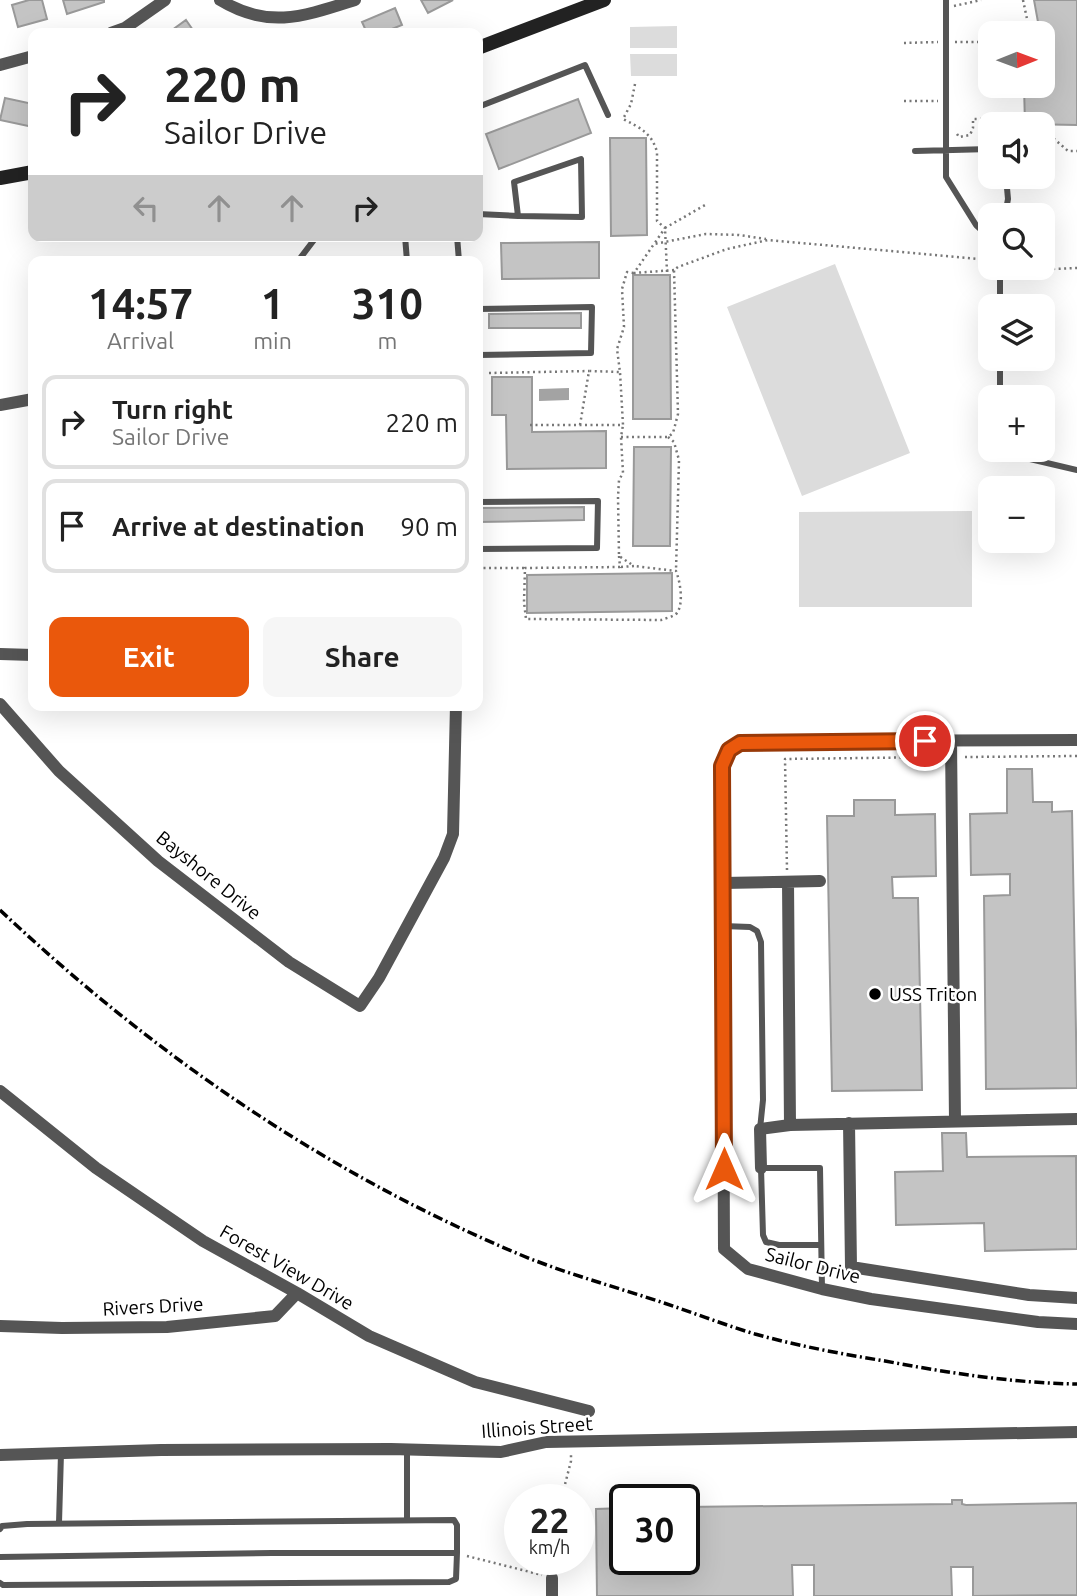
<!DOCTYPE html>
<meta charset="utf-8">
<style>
:root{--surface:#fff;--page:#f6f6f6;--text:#222;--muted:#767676;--line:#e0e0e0;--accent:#ea580c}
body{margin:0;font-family:Ubuntu,sans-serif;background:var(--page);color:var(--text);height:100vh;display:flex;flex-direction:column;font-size:26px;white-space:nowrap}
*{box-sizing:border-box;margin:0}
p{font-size:23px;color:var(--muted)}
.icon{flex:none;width:38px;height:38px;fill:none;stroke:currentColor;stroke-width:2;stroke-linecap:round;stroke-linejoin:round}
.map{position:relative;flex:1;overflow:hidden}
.panel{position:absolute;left:28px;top:256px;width:455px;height:455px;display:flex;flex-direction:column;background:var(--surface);border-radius:14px;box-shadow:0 7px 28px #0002}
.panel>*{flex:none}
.banner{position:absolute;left:28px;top:28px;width:455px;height:214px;border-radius:14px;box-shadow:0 7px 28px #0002;background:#fff;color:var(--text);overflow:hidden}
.needle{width:46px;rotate:89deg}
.fabs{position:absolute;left:978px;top:21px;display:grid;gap:14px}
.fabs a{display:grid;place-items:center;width:77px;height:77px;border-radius:14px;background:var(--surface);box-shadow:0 7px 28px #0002;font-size:35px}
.speed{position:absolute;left:504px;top:1484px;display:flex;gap:14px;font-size:35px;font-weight:700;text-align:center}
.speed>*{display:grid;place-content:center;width:91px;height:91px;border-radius:50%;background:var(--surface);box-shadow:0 7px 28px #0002;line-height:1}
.speed small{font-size:18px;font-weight:400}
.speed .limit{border:4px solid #111;border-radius:10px;background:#fff;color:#111}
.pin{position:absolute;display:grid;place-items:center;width:60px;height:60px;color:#fff;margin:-30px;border:4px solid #fff;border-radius:50%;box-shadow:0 2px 7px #0007}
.me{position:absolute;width:77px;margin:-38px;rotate:0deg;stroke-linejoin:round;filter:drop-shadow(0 0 5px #0008)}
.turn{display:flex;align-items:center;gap:24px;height:147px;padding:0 21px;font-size:32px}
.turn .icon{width:91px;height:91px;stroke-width:2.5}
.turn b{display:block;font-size:49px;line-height:60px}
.lanes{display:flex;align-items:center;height:66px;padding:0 21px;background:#0003;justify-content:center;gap:35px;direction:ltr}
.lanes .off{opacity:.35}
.eta{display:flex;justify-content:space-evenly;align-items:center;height:119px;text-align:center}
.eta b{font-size:42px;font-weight:700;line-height:49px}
.button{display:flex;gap:14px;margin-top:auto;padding:14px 21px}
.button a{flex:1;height:80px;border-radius:14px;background:var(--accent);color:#fff;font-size:28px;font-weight:700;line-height:80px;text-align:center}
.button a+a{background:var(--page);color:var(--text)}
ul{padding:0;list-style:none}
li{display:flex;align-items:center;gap:21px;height:94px;margin:0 14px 10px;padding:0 7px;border:4px solid var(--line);border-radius:14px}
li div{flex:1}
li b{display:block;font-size:26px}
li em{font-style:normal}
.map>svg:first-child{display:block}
</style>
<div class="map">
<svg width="1077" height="1596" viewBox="0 0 1077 1596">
<rect width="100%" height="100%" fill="#fff"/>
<path fill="#dcdcdc" d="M677,26V48H630V27Z
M630,54H677V76H631Z
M835,264L910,453L802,496L727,307Z
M972,511V607H799V512Z"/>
<path fill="#a3a3a3" d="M569,388V400L539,401V389Z"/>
<path fill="#c4c4c4" stroke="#999" stroke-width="2" d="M29,0H42L47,19L18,27L12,5Z
M63,0H104V2L67,14Z
M421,0H453L428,13Z
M1034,0H1077V125L1025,124L1024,86H1043V33H1040Z
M395,8L402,25L382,33H367L362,22Z
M186,20L195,33H168Z
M5,98L33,104V127L0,120Z
M578,99L591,133L499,169L486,134Z
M610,138H646L647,235L611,236Z
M599,242V278L502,279L501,243Z
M633,275H670L671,419H633Z
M581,313V328H489V314Z
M492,377H532V432L606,431V468L507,469L506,415H492Z
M634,447H671L670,546H633Z
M584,507V520L478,522V508Z
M672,573V611L527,613V575Z
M1007,769H1032L1033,802H1052V812L1072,811L1077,1088L986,1089L984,896L1010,895V874L971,875L970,814L1007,813Z
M854,800H895V815L935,814L936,876L892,877L893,898H918L922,1090L832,1091L827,816H854Z
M942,1133H966L967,1157L1076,1156L1077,1249L985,1251L984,1223L896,1225L895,1172L943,1171Z
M952,1500H962V1504L966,1505L1077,1503V1595L973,1596V1567H951L952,1596H814V1565H792L793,1596H597L596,1509L625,1508V1559H684V1507L952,1504Z"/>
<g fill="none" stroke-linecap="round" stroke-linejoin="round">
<path stroke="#777" stroke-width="2.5" stroke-dasharray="2 3.5" stroke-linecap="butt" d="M1023,0L1030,33
M954,6L981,0
M955,42H990
M904,43L938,42
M635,84L631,104L623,119C639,127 652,133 657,152V221L665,228L654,244
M904,101H938
M957,134L959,137L970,135L973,128V119H1019V124
M1043,137H1052L1068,151H1077
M1043,265L1052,269L1077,268
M674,270L634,273L654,244L706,234L739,235L766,239
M667,272L665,228L705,205
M489,373L589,371
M530,425H623L620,372
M580,425L589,371L620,372L617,349L624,327L622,289L627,272L634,273
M621,437H668L673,433L678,414L674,270L678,267L727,249L768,240L990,260
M668,437L674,442L679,460L676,570
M619,556L620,567L525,568L524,602L526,619L661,620C666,618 673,617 677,613C684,603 680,581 676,571L634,566
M621,567L634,566L619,556L618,497L619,480L623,473L621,437L623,425
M478,568H525
M965,757L1077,756
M787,870L785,759L941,757
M561,1500L571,1461V1452
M467,1556L542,1575"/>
<path stroke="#555" stroke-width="6" d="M946,0V177L976,225L990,238
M478,107L585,65L608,115
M915,151L990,149
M581,159L582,217L518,216L514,182Z
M478,214L518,216
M1005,215L1008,199L1006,177
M405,236L407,261
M457,236L459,261
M298,261L317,236
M1000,268V306
M478,309L592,307L591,353L478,355
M1000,359V397
M1020,450L1030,459L1077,470
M478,502L598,501L597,548L478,549
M723,926L750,927L757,931L761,942L763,1100L760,1129
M821,1245H779L766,1242L763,1235L761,1168H820L822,1289
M407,1520V1449
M59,1523L61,1453
M0,1529L2,1526L27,1524L454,1520L457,1525V1553H272L0,1557
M0,1583L3,1585L449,1582L456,1579L457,1553"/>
<path stroke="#555" stroke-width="12" d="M220,0C269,30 305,16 355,0
M111,33L125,28L165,0
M0,65L33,56
M0,405L33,399
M0,654L33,655
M0,704L59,771L158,861L289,962L360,1006L379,978L444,858L453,834L456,705
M1077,740L795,741L740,743L729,750L722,766L724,1249L748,1269L822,1289L871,1299L1038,1322L1077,1324
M951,741L955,1121
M788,882L790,1125
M723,883L820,881
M0,1091L96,1168L203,1241L297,1293L369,1336L475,1382L589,1411
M849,1123L851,1267L1029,1295L1077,1298
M761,1168L760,1129L790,1125L1077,1119
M0,1326L62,1328L167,1327L275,1316L297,1293
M0,1455L161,1450L391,1449L501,1452L546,1442L1077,1432
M552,1578V1596"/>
<path stroke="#222" stroke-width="14" d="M478,48L604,0
M0,178L33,172"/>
<path stroke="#000" stroke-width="3.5" stroke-dasharray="10 3.5 2 3.5" stroke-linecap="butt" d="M0,910C154,1055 325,1173 521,1255C567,1274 616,1287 664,1303C694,1313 725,1325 755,1334C798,1346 842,1354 885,1361C949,1373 1013,1383 1077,1384"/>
</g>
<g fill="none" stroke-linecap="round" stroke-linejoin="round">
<g stroke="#983908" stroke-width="18">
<path id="route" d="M724,1169L722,766L729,750L740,743L925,741"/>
</g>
<use href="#route" stroke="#ea580c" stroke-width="12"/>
</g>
<circle fill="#000" stroke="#fff" stroke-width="2.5" cx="875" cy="994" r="7"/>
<g text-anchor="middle" stroke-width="5" stroke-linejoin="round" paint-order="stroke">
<g font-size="19" fill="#000" stroke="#fff">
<text transform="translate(209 875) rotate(39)" y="7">Bayshore Drive</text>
<text transform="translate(813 1265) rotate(14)" y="7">Sailor Drive</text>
<text transform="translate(287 1267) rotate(30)" y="7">Forest View Drive</text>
<text transform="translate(153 1306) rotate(-3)" y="7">Rivers Drive</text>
<text transform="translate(537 1427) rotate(-4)" y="7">Illinois Street</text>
</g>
<g font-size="19" fill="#000" stroke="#fff" text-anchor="start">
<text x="889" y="1001">USS Triton</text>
</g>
</g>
</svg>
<div class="fabs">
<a><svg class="needle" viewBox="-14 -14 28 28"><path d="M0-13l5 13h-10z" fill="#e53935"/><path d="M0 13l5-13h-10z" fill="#767676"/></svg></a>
<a><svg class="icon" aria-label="sound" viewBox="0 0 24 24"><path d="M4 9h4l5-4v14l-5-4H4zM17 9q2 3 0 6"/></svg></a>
<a><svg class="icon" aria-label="search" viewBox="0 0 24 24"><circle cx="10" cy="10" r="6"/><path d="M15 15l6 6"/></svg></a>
<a><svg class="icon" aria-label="layers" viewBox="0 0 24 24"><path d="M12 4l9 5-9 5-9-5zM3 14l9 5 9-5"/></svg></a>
<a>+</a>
<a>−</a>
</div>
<div class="speed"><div>22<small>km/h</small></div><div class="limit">30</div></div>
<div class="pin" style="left:925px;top:741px;background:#d93025"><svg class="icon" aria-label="arrive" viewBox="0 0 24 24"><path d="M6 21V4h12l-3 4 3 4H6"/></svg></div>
<svg class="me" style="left:724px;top:1169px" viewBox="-20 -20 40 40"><path d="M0-17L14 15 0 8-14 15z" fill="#ea580c" stroke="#fff" stroke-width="4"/></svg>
<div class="banner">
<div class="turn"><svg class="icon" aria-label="right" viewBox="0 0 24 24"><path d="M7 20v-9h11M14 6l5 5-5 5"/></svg><div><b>220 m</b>Sailor Drive</div></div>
<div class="lanes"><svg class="icon off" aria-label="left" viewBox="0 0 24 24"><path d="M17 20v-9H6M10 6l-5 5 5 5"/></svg><svg class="icon off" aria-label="ahead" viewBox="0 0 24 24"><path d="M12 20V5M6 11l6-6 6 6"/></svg><svg class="icon off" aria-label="ahead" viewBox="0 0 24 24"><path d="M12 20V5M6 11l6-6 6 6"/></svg><svg class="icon" aria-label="right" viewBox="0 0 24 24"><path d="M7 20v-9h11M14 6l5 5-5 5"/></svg></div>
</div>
<section class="panel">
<div class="eta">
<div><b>14:57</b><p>Arrival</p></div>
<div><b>1</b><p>min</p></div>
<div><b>310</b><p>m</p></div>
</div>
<ul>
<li><svg class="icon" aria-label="right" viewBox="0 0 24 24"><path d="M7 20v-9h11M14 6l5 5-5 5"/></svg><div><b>Turn right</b><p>Sailor Drive</p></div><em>220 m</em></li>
<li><svg class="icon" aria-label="arrive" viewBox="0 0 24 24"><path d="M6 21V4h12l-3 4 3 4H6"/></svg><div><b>Arrive at destination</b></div><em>90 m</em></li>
</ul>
<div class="button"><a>Exit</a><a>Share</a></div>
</section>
</div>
